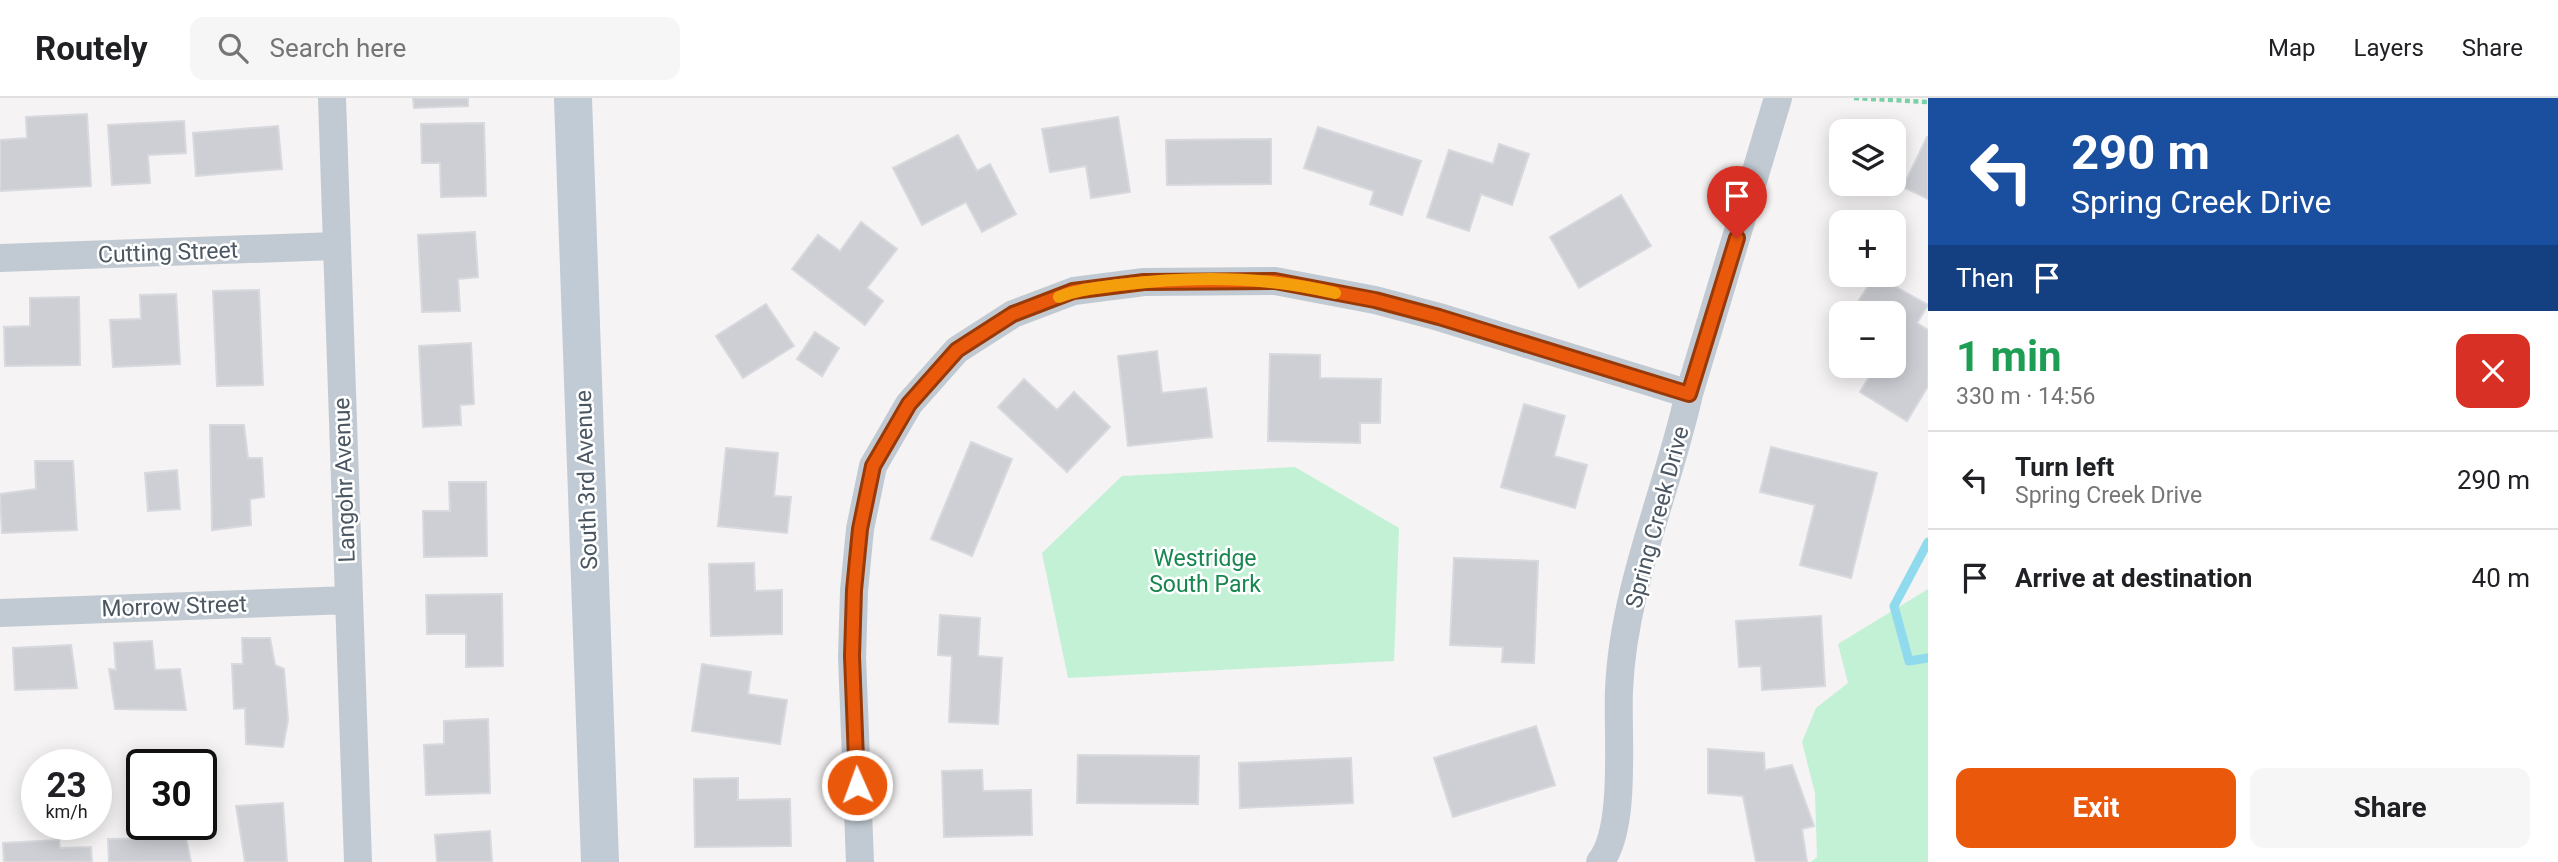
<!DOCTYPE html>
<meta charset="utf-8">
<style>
:root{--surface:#fff;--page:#f6f6f6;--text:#202124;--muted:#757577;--line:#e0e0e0;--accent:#ea580c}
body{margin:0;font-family:Roboto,sans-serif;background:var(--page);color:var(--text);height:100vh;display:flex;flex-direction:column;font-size:26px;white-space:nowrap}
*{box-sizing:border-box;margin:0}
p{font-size:23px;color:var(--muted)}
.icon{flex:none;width:38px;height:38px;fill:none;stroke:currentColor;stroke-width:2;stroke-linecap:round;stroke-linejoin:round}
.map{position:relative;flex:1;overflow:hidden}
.sheet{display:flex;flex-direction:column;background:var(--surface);width:630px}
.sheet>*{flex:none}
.banner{background:#1a4fa0;color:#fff;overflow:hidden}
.fabs{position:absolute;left:1829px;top:21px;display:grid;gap:14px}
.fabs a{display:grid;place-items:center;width:77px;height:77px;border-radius:14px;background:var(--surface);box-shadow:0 4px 18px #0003;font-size:35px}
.speed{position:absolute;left:21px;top:651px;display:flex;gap:14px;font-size:35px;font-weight:700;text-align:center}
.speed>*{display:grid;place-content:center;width:91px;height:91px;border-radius:50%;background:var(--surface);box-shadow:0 4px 18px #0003;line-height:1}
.speed small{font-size:18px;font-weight:400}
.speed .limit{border:4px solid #111;border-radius:10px;background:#fff;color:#111}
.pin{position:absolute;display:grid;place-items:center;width:60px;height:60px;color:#fff;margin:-72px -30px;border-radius:50% 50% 50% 0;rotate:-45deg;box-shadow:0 0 7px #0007}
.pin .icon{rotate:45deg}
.me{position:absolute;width:77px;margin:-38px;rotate:358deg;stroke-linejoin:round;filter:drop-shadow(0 0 5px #0008)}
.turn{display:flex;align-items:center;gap:24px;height:147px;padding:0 28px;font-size:32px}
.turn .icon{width:91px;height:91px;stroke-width:2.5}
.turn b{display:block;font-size:49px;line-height:60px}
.then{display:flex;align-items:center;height:66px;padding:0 28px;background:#0003;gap:14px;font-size:26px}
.round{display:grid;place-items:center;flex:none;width:74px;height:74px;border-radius:14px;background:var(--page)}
.summary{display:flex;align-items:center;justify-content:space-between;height:119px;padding:0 28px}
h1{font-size:42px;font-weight:700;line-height:52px;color:#1e9e55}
.primary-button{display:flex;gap:14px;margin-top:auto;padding:14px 28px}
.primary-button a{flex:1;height:80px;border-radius:14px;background:var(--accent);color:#fff;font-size:28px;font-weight:700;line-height:80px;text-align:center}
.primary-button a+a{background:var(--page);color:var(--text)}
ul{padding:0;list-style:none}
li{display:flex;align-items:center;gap:21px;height:98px;padding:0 28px;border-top:2px solid var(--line)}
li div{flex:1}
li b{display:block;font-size:26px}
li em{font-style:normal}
header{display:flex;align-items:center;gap:42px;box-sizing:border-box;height:98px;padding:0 35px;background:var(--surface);border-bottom:2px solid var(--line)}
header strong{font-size:33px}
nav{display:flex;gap:38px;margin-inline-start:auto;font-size:24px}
.search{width:490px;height:63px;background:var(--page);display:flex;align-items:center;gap:18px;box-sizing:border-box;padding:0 24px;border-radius:14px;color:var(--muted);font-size:26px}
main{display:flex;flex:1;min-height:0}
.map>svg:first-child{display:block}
</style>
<header>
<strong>Routely</strong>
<div class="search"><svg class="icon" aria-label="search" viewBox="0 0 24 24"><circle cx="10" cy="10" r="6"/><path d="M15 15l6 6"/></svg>Search here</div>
<nav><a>Map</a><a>Layers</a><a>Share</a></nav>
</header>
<main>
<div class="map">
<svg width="1928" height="764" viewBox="0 0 1928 764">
<rect width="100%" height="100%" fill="#f5f3f3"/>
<path fill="#c3f1d5" d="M1295,369L1399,430L1394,563L1068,580L1042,455L1122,378Z
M1928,491V764H1811L1817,759L1815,695L1802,644L1816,610L1848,585L1838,546Z"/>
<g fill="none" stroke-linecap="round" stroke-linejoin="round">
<path stroke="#90daee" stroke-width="9" d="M1928,444L1894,508L1909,563L1928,560"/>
</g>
<path fill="#cdcfd5" stroke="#d7d9de" stroke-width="2" d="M413,0H468V8L414,10Z
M87,16L91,88L0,93V42L27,40L26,19Z
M1118,19L1130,94L1091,100L1086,68L1050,74L1042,31Z
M184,23L186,55L148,57L150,85L112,87L108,27Z
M484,25L486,98L441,99L440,65H422L421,26Z
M278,28L282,71L196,78L193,35Z
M1318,29L1421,63L1402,117L1370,106L1374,93L1304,70Z
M958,37L977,73L990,66L1016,116L982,134L966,104L922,127L893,70Z
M1927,39H1928V101L1903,89Z
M1271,41V86L1167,87L1166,42Z
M1499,46L1529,56L1512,107L1481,96L1469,133L1427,119L1449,52L1493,66Z
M1621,97L1651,148L1579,190L1550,139Z
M861,124L897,151L867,190L883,203L865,227L792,171L818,137L840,153Z
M475,134L478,179L458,181L460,213L422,214L418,137Z
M1875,177L1928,207L1917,225L1928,232V288L1907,323L1860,294L1874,271L1870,268H1894V215H1851Z
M259,192L263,287L217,288L213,193Z
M176,196L180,266L113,269L110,222L141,221L140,197Z
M79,199L80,267L5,268L4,229L30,228V200Z
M766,206L794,248L743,280L716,238Z
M815,234L839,250L822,278L797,261Z
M471,245L474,306L460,307L461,327L423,329L419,248Z
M1157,253L1162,295L1206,290L1212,339L1128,348L1118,258Z
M1270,256L1320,257V280L1381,281L1380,325H1360V345L1268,343Z
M1024,281L1057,312L1074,294L1110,329L1067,374L998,309Z
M1524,306L1565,318L1554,358L1587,367L1575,410L1501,389Z
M210,327H244L248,360H262L264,399L250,401L251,427L212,432Z
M971,344L1012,361L972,458L931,441Z
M1771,349L1877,375L1851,480L1800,467L1815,407L1760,394Z
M726,350L778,355L774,398L791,399L787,435L718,428Z
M35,363H73L77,432L2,435L0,396L36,391Z
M177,372L180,411L148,413L145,375Z
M449,384H486L487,458L424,459L423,413H450Z
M1454,460L1538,463L1534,565L1502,564L1503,549L1450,547Z
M754,465L755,493L782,492V536L711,538L709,466Z
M502,496L503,568L466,569V536H427L426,497Z
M940,517L980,520L978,558L1002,560L998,626L949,624L952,558L938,557Z
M1821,518L1825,588L1762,592L1761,568L1739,569L1736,523Z
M242,540H270L275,567L284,571L288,622L283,649L246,646L245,610L234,611L232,566H243Z
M152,543L155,572L180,571L186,612L115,611L109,571L116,572L114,545Z
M71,547L77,590L15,592L13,550Z
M702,566L751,574L748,596L787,602L780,646L692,633Z
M488,621L490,695L426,697L424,647L444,646V623Z
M1536,628L1555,687L1453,719L1434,660Z
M1708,651L1764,655L1765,672L1792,667L1814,728L1802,731L1807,764H1756L1743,698L1708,695Z
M1078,657L1199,658L1198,706L1077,705Z
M1351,660L1353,705L1240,710L1239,665Z
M982,672L983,693L1031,692L1032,737L944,739L942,673Z
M738,680V702L790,701L791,748L695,749L694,681Z
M283,705L287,764H245L236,708Z
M490,733L492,764H437L435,737Z
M186,740L191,764H109L108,741Z
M59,742L60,750L91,749L92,764H4L3,745Z"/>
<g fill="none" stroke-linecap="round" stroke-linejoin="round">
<path stroke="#7ad0a6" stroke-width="4.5" stroke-dasharray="5 3.5" stroke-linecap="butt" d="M1854,0L1928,4"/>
<path stroke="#c1cad2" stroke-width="28" d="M332,0L358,764
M0,160L336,148
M0,515L349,502
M860,764L852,559L854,493L860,431L873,368L909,306L957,252L1013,216L1074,193L1144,184L1275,183L1375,202L1439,219L1689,296
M1600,764C1627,731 1617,635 1619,592C1623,491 1667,394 1689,296L1778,0"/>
<path stroke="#c1cbd6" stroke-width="38" d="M573,0L600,764"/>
</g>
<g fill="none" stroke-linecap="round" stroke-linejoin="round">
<g stroke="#983908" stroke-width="18">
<path id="route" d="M857,687L852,558L854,492L860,431L873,368L909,306L957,252L1013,216L1073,193L1144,184L1275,183L1375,202L1439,219L1689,296L1737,140"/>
</g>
<use href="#route" stroke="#ea580c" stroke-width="12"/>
<path stroke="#f59e0b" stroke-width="12" d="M1059,199C1078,191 1098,190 1118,187C1189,178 1265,178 1335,195"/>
</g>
<g text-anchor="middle" stroke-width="5" stroke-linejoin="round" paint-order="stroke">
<g font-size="23" fill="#4a5661" stroke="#fff">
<text transform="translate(168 154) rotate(-2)" y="8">Cutting Street</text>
<text transform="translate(344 382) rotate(-92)" y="8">Langohr Avenue</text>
<text transform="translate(586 382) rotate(-92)" y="8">South 3rd Avenue</text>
<text transform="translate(1657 419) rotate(-75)" y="8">Spring Creek Drive</text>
<text transform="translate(174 508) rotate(-2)" y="8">Morrow Street</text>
</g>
<g font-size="23" fill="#17864f" stroke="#fff">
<text x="1205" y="468">Westridge<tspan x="1205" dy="26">South Park</tspan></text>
</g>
</g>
</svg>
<div class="fabs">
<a><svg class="icon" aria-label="layers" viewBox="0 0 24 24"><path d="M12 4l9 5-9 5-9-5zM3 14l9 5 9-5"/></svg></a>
<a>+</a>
<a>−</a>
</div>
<div class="speed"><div>23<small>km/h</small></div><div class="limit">30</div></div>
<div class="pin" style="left:1737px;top:140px;background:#d93025"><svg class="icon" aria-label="arrive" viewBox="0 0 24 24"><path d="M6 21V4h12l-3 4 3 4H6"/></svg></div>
<svg class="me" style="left:857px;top:687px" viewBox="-20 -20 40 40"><circle r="17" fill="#ea580c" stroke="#fff" stroke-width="3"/><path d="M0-11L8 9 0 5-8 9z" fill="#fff"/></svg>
</div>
<section class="sheet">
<div class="banner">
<div class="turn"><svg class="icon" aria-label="left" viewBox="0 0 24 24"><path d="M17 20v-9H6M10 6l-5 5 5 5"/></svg><div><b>290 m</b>Spring Creek Drive</div></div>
<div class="then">Then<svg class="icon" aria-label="arrive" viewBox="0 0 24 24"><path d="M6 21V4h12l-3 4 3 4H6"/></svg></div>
</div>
<div class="summary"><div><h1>1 min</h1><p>330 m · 14:56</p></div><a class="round" style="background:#d93025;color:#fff"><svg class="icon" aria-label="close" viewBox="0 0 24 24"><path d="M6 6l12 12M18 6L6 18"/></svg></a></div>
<ul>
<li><svg class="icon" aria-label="left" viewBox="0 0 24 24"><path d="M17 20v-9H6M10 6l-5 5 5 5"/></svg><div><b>Turn left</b><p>Spring Creek Drive</p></div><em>290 m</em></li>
<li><svg class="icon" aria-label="arrive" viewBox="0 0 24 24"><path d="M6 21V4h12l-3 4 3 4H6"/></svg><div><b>Arrive at destination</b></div><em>40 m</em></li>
</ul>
<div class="primary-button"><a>Exit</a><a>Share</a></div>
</section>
</main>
